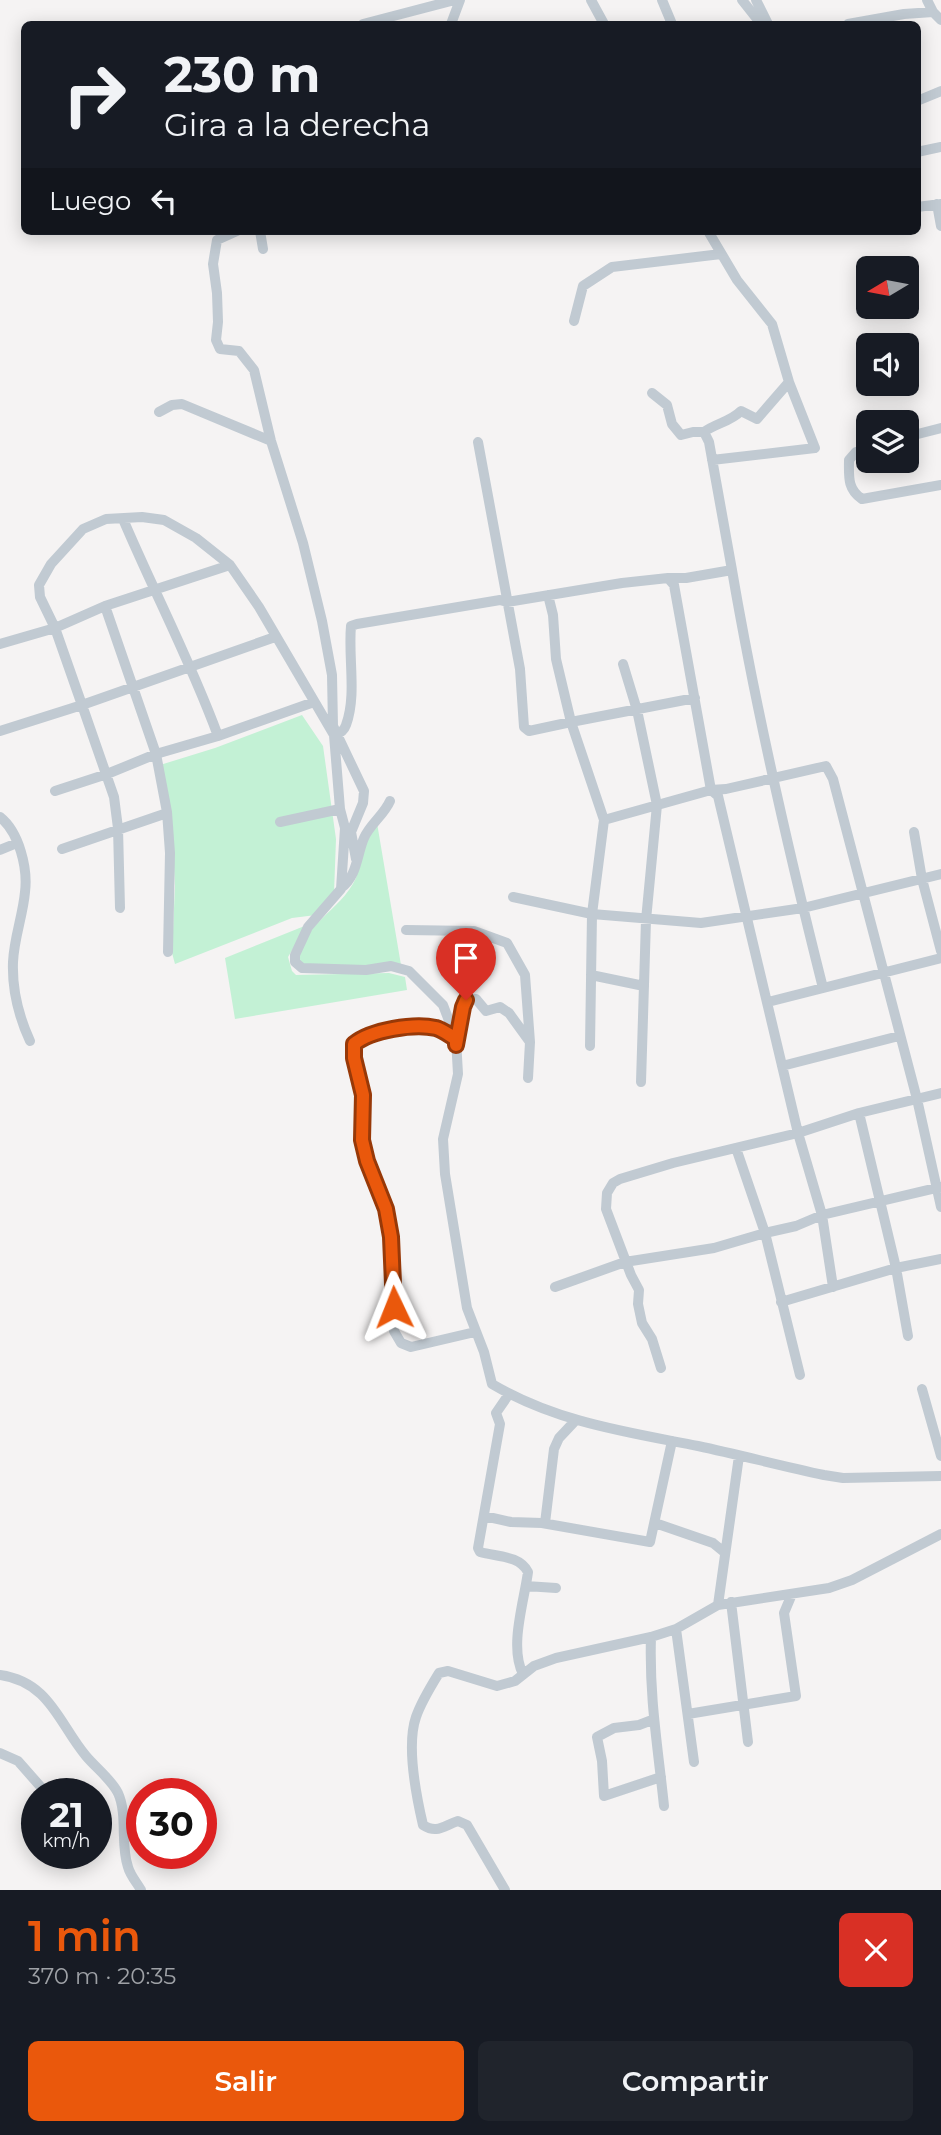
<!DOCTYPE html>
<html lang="es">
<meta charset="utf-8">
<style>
:root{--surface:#171b24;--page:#20242c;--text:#f1f3f6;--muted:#9ea1a6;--accent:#ea580c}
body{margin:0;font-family:Montserrat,sans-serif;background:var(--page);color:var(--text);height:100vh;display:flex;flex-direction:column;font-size:26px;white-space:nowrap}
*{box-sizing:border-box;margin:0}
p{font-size:23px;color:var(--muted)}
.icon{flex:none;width:38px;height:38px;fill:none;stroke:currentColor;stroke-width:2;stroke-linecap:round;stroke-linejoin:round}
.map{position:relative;height:1890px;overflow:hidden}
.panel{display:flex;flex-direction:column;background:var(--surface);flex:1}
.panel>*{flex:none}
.top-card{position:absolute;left:21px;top:21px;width:900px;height:214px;border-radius:10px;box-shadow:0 4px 18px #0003;background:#171b24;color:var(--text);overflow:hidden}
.needle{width:46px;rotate:260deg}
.controls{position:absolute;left:856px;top:256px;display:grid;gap:14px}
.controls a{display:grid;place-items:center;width:63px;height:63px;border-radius:10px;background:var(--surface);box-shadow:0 4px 18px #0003;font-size:35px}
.speed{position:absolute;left:21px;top:1778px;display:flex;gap:14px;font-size:35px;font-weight:700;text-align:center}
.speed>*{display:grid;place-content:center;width:91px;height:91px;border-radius:50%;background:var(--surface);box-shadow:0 4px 18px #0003;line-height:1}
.speed small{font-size:18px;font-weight:400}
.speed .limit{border:10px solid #d22;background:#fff;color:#111}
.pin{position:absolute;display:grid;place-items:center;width:60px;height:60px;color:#fff;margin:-72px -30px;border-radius:50% 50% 50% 0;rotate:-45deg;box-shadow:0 0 7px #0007}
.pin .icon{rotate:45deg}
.me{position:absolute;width:77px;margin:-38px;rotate:358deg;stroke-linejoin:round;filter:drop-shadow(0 0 5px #0008)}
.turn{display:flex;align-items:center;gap:24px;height:147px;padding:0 28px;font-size:32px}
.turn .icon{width:91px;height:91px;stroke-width:2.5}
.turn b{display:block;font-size:49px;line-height:60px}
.then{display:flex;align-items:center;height:66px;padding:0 28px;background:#0003;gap:14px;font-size:26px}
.round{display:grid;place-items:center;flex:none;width:74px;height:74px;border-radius:10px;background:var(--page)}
.headline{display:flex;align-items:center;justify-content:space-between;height:119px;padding:0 28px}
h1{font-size:42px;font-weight:600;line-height:52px;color:var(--accent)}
.cta{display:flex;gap:14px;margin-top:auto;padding:14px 28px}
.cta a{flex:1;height:80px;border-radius:10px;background:var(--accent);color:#fff;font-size:28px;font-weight:600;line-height:80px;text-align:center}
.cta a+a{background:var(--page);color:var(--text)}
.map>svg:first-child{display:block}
</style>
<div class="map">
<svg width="941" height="1890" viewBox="0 0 941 1890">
<rect width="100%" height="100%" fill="#f5f3f3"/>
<path fill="#c3f1d5" d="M302,715L323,746L336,839L334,893L316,915L292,918L175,964L172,953L175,886L171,813L160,765L215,748Z
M377,823L402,971L298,967C299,923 340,913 356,878C358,871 358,863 360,857C365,845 370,835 377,823Z
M307,925L288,957L292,971L296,975L389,973L405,977L407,990L235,1019L225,958Z"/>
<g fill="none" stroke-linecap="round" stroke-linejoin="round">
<path stroke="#c1cad2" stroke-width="10" d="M591,0L604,24
M662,0L672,24
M742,0L761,24
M756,0L768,24
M927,0L933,12L941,20
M363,24L455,0
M451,24L460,0
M848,24L904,14L933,12
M917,101L941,91
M917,152L941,147
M937,204L941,226
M917,207L941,204
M237,231L217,240L213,264L217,293L218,322L216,340L220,349L239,351L254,370L271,441L303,543L322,621L332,675L333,726L364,791L363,803L351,832L356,859
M260,231L263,249
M708,231L737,280L772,324L789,382
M574,321L583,286L612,267L721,254
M652,393L667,405L672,424L681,435L693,432H704L709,442L732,570
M159,412L172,405L182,404L271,441
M704,432C716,423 730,422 741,411L757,419L789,382L815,448L712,460
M906,437L941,428
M478,442L520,669L524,727L529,731L571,722L604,820L711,790L718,796L798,1133L822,1215L833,1287
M868,449L856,452L849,460C849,476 847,489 862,499L941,485
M123,519C154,592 191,662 218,736
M668,578H686L732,570C756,711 788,849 823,988
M548,595L553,615L556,659L571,722L695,698
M105,606L156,754L218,736L314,702
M275,637L82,705L55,628L40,597L39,585L51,564L83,529L106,519L142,517L164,520L196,538L230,565L259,607L334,735C339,734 344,731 346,725C357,695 348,658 351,626L357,624L500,600L507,602L622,583L668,578L674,585L711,790L726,789L826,766L833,779L917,1099L941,1207
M0,644L55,628L105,606L230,565
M623,664L637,710L657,805L646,920L641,1082
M0,731L82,705L114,797L118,828L120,908
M334,735L340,809L345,828L341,889L308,927L295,955V962L302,968L366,970L391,966L409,971L443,1005L456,1039L458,1074L443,1139L445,1174L467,1308L484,1352L492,1384C556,1422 627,1432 698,1446C740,1455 782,1466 824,1475L843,1478L941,1476
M55,791L107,774L156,754L167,812L170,853L168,952
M0,817C19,832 28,868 25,892C23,915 14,938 13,962C12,989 19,1017 30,1041
M280,822L340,809
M914,832L922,879L941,951
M62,849L167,813
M0,850L17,843
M341,888C357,877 357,854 364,838C370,824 384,815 390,801
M513,897L592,914L701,923L803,908L941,874
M406,930L474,931L507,943L525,975L530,1042
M591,975L644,986
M768,1002L941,958
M456,1039C449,1035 443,1030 436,1029C414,1023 371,1030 354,1044V1058L363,1095L362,1140L367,1161L386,1209L391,1237L394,1331L401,1343L411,1347L475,1332
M458,1042L463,1007L466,1000L476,999L486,1011L500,1007L509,1013L530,1042L528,1078
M590,1046L592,914L604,820
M782,1066L899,1036
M859,1113L896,1268L908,1336
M736,1148L765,1233L800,1375
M555,1287L625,1262L714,1248L765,1233L796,1226L822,1215L940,1187
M781,1302L896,1268L941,1259
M661,1368L652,1339L642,1323L638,1304L639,1290L631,1275L606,1209L607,1193L613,1183L620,1179L673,1163L798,1133L859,1113L941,1093
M922,1389L941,1456
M509,1394L496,1413L500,1424L478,1548L480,1552C497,1557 519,1555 528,1572C524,1602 509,1647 523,1674
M484,1516L511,1522L542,1523L650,1542L672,1441
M545,1523L554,1449L559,1438L575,1421
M655,1523L713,1543L724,1552
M526,1586L556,1588
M731,1602L748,1742
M718,1605L739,1456
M676,1629L694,1762
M651,1637C649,1696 658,1748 664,1806
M0,1675C50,1682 59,1724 86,1756C96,1768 111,1779 118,1793C128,1815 120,1844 128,1867C130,1875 137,1883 141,1890
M688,1714L796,1696L784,1613L792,1594
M652,1720L639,1725L614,1728L597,1737L602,1761L604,1796L661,1777
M0,1753L18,1761L47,1794
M505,1890L467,1825L458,1821C443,1826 437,1834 423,1825C416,1795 406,1746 416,1717C421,1702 431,1686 439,1673L448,1671L497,1686L515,1681L534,1666L556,1658L651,1637L676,1629L718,1605L829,1588L852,1580L941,1534"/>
</g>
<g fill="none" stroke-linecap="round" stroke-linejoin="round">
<g stroke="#983908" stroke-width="18">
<path id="route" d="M394,1307L391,1237L386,1209L367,1161L362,1140L363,1095L354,1058V1044C371,1030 414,1023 436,1028C443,1030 449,1035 456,1039V1045L463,1007L466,1000"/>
</g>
<use href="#route" stroke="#ea580c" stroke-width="12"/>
</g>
</svg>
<div class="controls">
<a><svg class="needle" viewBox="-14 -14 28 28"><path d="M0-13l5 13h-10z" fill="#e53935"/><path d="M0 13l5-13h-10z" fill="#9ea1a6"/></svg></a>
<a><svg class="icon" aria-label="sound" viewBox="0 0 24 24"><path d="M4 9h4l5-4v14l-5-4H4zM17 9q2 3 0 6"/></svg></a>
<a><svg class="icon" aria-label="layers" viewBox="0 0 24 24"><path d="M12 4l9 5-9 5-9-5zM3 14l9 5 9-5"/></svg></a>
</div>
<div class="speed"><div>21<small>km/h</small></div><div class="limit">30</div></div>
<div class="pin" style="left:466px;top:1000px;background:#d93025"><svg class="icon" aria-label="arrive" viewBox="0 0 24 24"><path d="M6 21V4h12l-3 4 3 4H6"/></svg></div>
<svg class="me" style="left:394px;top:1307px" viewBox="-20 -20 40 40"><path d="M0-17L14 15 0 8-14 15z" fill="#ea580c" stroke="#fff" stroke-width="4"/></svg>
<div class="top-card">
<div class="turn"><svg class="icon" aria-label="right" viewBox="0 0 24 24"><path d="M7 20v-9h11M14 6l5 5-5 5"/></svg><div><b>230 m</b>Gira a la derecha</div></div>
<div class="then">Luego<svg class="icon" aria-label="left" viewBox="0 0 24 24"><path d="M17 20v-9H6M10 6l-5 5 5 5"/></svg></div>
</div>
</div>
<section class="panel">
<div class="headline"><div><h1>1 min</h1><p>370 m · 20:35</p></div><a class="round" style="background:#d93025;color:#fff"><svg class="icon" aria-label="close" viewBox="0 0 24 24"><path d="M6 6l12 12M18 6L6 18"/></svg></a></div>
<div class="cta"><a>Salir</a><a>Compartir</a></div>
</section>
